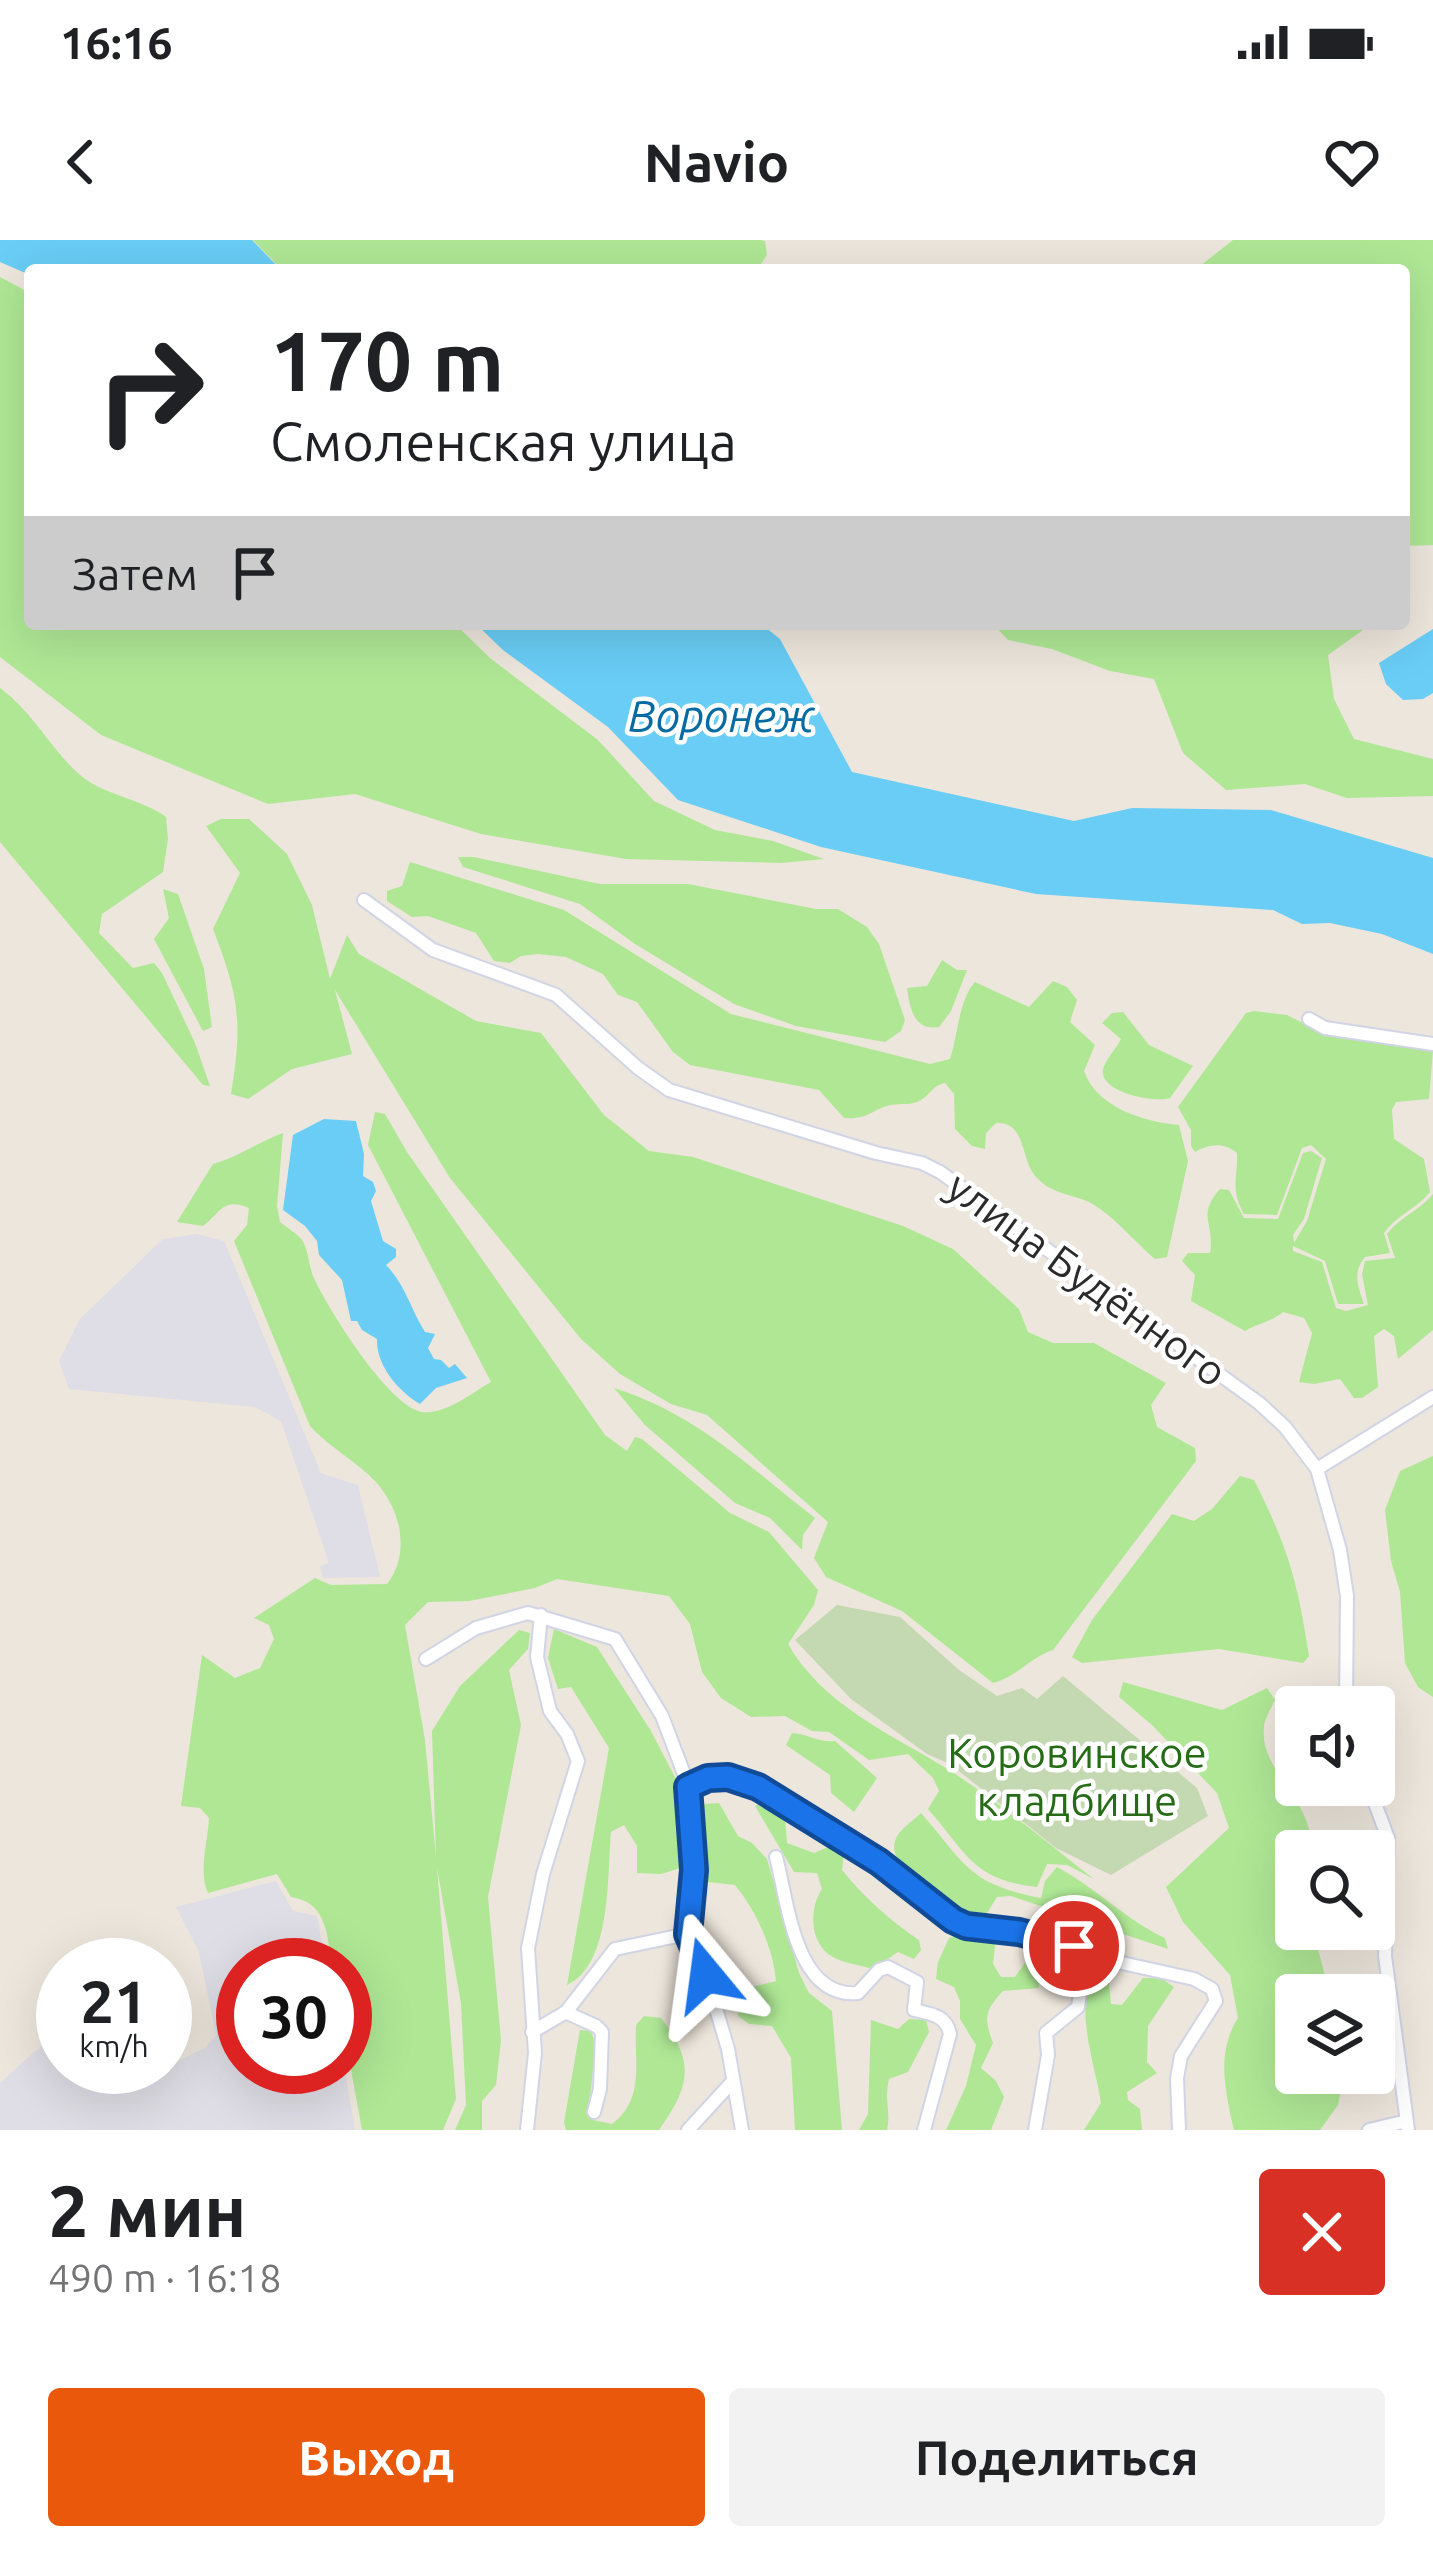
<!DOCTYPE html>
<html lang="ru">
<meta charset="utf-8">
<style>
:root{--surface:#fff;--page:#f2f2f2;--text:#202124;--muted:#757577;--accent:#ea580c}
body{margin:0;font-family:Ubuntu,sans-serif;background:var(--page);color:var(--text);height:100vh;display:flex;flex-direction:column;font-size:45px;white-space:nowrap}
*{box-sizing:border-box;margin:0}
p{font-size:39px;color:var(--muted)}
.icon{flex:none;width:66px;height:66px;fill:none;stroke:currentColor;stroke-width:2;stroke-linecap:round;stroke-linejoin:round}
.map{position:relative;height:1890px;overflow:hidden}
.side{display:flex;flex-direction:column;background:var(--surface);flex:1}
.side>*{flex:none}
.guide{position:absolute;left:24px;top:24px;width:1386px;height:366px;border-radius:12px;box-shadow:0 12px 48px #0002;background:#fff;color:var(--text);overflow:hidden}
.controls{position:absolute;left:1275px;top:1446px;display:grid;gap:24px}
.controls a{display:grid;place-items:center;width:120px;height:120px;border-radius:12px;background:var(--surface);box-shadow:0 12px 48px #0002;font-size:60px}
.speed{position:absolute;left:36px;top:1698px;display:flex;gap:24px;font-size:60px;font-weight:700;text-align:center}
.speed>*{display:grid;place-content:center;width:156px;height:156px;border-radius:50%;background:var(--surface);box-shadow:0 12px 48px #0002;line-height:1}
.speed small{font-size:30px;font-weight:400}
.speed .limit{border:18px solid #d22;background:#fff;color:#111}
.pin{position:absolute;display:grid;place-items:center;width:102px;height:102px;color:#fff;margin:-51px;border:6px solid #fff;border-radius:50%;box-shadow:0 3px 12px #0007}
.me{position:absolute;width:132px;margin:-66px;rotate:344deg;stroke-linejoin:round;filter:drop-shadow(0 0 9px #0008)}
.turn{display:flex;align-items:center;gap:42px;height:252px;padding:0 48px;font-size:54px}
.turn .icon{width:156px;height:156px;stroke-width:2.5}
.turn b{display:block;font-size:84px;line-height:102px}
.then{display:flex;align-items:center;height:114px;padding:0 48px;background:#0003;gap:24px;font-size:45px}
.round{display:grid;place-items:center;flex:none;width:126px;height:126px;border-radius:12px;background:var(--page)}
.overview{display:flex;align-items:center;justify-content:space-between;height:204px;padding:0 48px}
h1{font-size:72px;font-weight:700;line-height:90px}
.action{display:flex;gap:24px;margin-top:auto;padding:24px 48px}
.action a{flex:1;height:138px;border-radius:12px;background:var(--accent);color:#fff;font-size:48px;font-weight:700;line-height:138px;text-align:center}
.action a+a{background:var(--page);color:var(--text)}
.status{display:flex;justify-content:space-between;align-items:center;height:84px;padding:0 60px;background:var(--surface);direction:ltr}
.status svg{height:33px;fill:currentColor}
header{display:flex;justify-content:space-between;align-items:center;height:156px;padding:0 48px;background:var(--surface);font-size:54px;font-weight:700}
.map>svg:first-child{display:block}
</style>
<div class="status"><b>16:16</b><svg viewBox="0 0 49 12"><path d="M0 12V9h3v3zM5 12V6h3v6zM10 12V3h3v9zM15 12V0h3v12zM26 1h20v11H26zM47 4h2v5h-2z"/></svg></div>
<header><svg class="icon" aria-label="back" viewBox="0 0 24 24"><path d="M15 5l-7 7 7 7"/></svg>Navio<svg class="icon" aria-label="heart" viewBox="0 0 24 24"><path d="M12 20l-8-8c-3-5 5-10 8-4 3-6 11-1 8 4z"/></svg></header>
<div class="map">
<svg width="1433" height="1890" viewBox="0 0 1433 1890">
<rect width="100%" height="100%" fill="#ede6dc"/>
<path fill="#dfdde5" d="M197,994L224,1001L321,1233L358,1245L380,1337L323,1338L320,1326L329,1323L281,1181L255,1167L69,1149L59,1121L80,1079L163,999Z
M276,1641L293,1671L317,1676L326,1725H243V1827H344L355,1890H0V1843L61,1788L63,1827H139L154,1832L205,1808L216,1795L199,1712L176,1667Z"/>
<path fill="#afe795" d="M253,0H760L765,1L767,15L757,30H282Z
M1233,0H1433V305L1404,306V30H1195Z
M0,37L30,53V384H455L490,418L598,500L654,561L715,590L773,601L824,619L781,623L626,619L481,594L355,554L268,564L101,495L0,417Z
M993,384H1361L1363,390L1328,415L1334,459L1354,499L1433,519V556L1347,558L1305,544L1226,550L1183,513L1154,439L1110,431L1052,409L1008,400Z
M0,448C32,471 50,508 79,534C102,555 140,558 166,577L168,599L163,632L102,674L99,693L133,728L154,723L162,733L195,803L210,846L203,845L0,602Z
M221,579H249L287,614L312,665L330,739L347,695L359,714L476,781L541,793L604,875L649,911L693,917L903,986L953,1009L1019,1069L1028,1092L1053,1103H1094L1166,1143L1151,1165L1157,1187L1195,1208L1196,1221L1053,1410C1029,1418 1017,1437 993,1443L902,1371L826,1337L814,1318L828,1282L707,1175L671,1164L620,1134L581,1099L450,938L335,750L352,814L292,829L248,859L231,854C243,782 239,756 213,689L240,633L206,586Z
M458,617H474L600,644H688L816,669H838L867,687L879,704L905,780L901,791L885,802L796,786L734,764L635,704L580,664L463,627Z
M410,622L564,670L731,774L930,824L950,819C958,795 959,759 975,742L1029,767L1053,741L1067,747L1077,760L1070,782L1095,805L1084,831C1096,867 1144,882 1179,885L1188,921L1167,1017L1155,1019C1135,1002 1112,974 1089,962C1071,954 1052,954 1037,938C1020,921 1027,881 996,883L986,893L985,909L972,906L955,889L954,854L945,843C932,846 932,853 921,860C911,866 902,863 891,865C872,869 869,880 844,878L819,850L690,825L673,812L637,762L618,755L603,734L566,717L538,714L521,716L510,723L494,721L476,693L428,676L412,677L387,661V651L402,646Z
M163,649L178,654L204,729L212,787L203,791L154,699L169,678Z
M942,720L957,730H967L951,771L939,787C914,791 910,769 907,748L927,746Z
M1254,771L1287,775L1323,793L1433,810L1429,859L1396,862L1392,870L1394,899L1424,919L1430,952C1416,969 1396,976 1384,993L1390,1013L1365,1017C1352,1032 1358,1047 1364,1064H1338L1325,1021L1293,1006V1011L1322,1022L1336,1068L1346,1071L1368,1065L1362,1034L1365,1021L1395,1018L1387,994C1400,977 1419,971 1433,954V1090L1398,1119L1394,1096L1384,1089L1374,1096L1378,1147L1362,1158H1354L1340,1139L1314,1144L1299,1142L1312,1093L1304,1078L1283,1072C1271,1082 1259,1083 1245,1091L1191,1061L1195,1035L1182,1021L1188,1013H1210C1215,983 1196,976 1220,949L1229,950L1244,978L1278,979L1303,913L1311,911L1322,918L1304,979L1293,995L1294,1003L1307,981L1326,919L1311,905L1302,908L1277,975L1244,974C1230,949 1238,940 1237,913C1223,902 1210,904 1195,912L1191,906V890L1178,867L1246,773Z
M1123,772L1149,805L1193,826L1170,858C1154,863 1104,853 1103,833C1102,823 1117,808 1121,799L1102,783L1112,773Z
M375,872L385,874L407,912L605,1195L627,1211L635,1197L642,1199L730,1273L769,1292L818,1350L814,1365L788,1404C822,1464 890,1494 946,1528C998,1561 1046,1602 1094,1639L1067,1625L1047,1624L1037,1647C972,1640 967,1613 928,1569L939,1551L933,1538L908,1514L869,1520L829,1492L812,1491L785,1476L751,1477L721,1458L702,1432L690,1384L669,1356L557,1339L535,1348L469,1361L428,1362L405,1385L425,1500L436,1617L432,1491L460,1446L519,1390L530,1393L528,1409L509,1430L521,1485L488,1657L501,1800L496,1845L482,1861V1890H455L466,1865L461,1763L437,1628L456,1859L443,1890H362L345,1797V1725H332C327,1695 327,1662 291,1657L277,1634L208,1653C198,1631 208,1602 209,1578L200,1568L181,1566L202,1415L235,1438L260,1428L274,1399L269,1385L254,1378L315,1338L331,1345L387,1344C411,1314 401,1269 375,1241C355,1220 330,1208 310,1186L234,1001L247,985L249,968C222,957 221,973 203,986L177,982L213,924C238,917 258,902 283,893L277,966L280,982C286,987 298,994 302,1000C308,1009 309,1025 313,1036C326,1066 390,1169 423,1172C445,1175 473,1152 491,1142L368,905Z
M614,1148C697,1174 749,1227 815,1278L803,1295L802,1310L770,1278L735,1263L645,1185Z
M1433,1216V1457L1418,1447L1405,1423L1400,1352L1391,1321L1385,1270L1400,1231Z
M1240,1236L1254,1240C1288,1307 1298,1343 1309,1416L1303,1423L1219,1409L1082,1423L1072,1417L1092,1380L1172,1274L1194,1281L1212,1269Z
M554,1389L597,1407L651,1491L678,1543L684,1627L661,1634L637,1633V1606L624,1585L611,1592C607,1636 612,1724 567,1745L609,1508L571,1447L558,1449L548,1418Z
M1123,1442L1222,1470L1267,1448L1275,1460C1272,1467 1264,1479 1264,1487C1259,1532 1315,1560 1311,1611H1296V1689H1313L1327,1744L1325,1755H1296V1833H1341L1344,1836L1338,1865L1320,1890H1234C1225,1851 1216,1812 1238,1778L1230,1735L1183,1682L1166,1647L1229,1588L1217,1553L1152,1485L1119,1457Z
M792,1493C809,1494 818,1503 835,1501L877,1538L854,1572L831,1553L830,1535L786,1505Z
M764,1562L785,1579L787,1603L814,1613L833,1605L844,1613L842,1630C865,1658 889,1680 919,1700L921,1710L914,1719L898,1712L873,1729C859,1725 837,1722 827,1713C809,1697 810,1667 822,1649L817,1633L794,1632L755,1566Z
M719,1563L738,1596L752,1603L767,1619L799,1733L809,1753L832,1771L842,1890H795L791,1818L772,1786L749,1784L738,1776L736,1751L776,1741C773,1707 756,1671 735,1645L708,1642L703,1564Z
M921,1573C967,1626 969,1644 1041,1658L1045,1641L1057,1627C1095,1647 1126,1680 1165,1698L1168,1709L1011,1656L997,1657L984,1678C961,1669 885,1632 895,1601C898,1590 913,1581 921,1573Z
M962,1694L996,1698L993,1724L1001,1737H1015L1037,1706L1049,1712L1047,1723L1039,1733V1748L1003,1751C984,1771 984,1778 993,1803L981,1828L996,1841L1004,1857L991,1890H946L966,1846L976,1805L960,1779V1761L954,1747L936,1739L938,1722L949,1698Z
M1143,1738H1161L1174,1747L1148,1786L1147,1822L1157,1833L1127,1852L1128,1860L1140,1869L1142,1890H1084L1101,1863C1096,1828 1074,1768 1093,1740L1109,1743L1111,1764L1122,1765Z
M644,1776L661,1778C695,1822 691,1845 659,1890H566L564,1882L580,1790L591,1791L596,1806L588,1874L593,1880L612,1884C645,1859 634,1823 636,1785Z
M909,1779L926,1780L929,1792L908,1832L889,1839C884,1862 891,1871 887,1890H859L868,1874L871,1780L898,1789Z"/>
<path fill="#c4d8b2" d="M837,1365L900,1377L959,1430L997,1456L1022,1448L1037,1459L1063,1436L1197,1548L1208,1576L1111,1635L1056,1608L950,1524L927,1514L851,1459L795,1400Z"/>
<path fill="#69cdf5" d="M0,0H252L281,30H30V35L0,22Z
M476,384H761L780,399L852,532L1074,581L1132,568L1271,570L1433,618V714L1382,694L1330,683L1302,684L1273,670L1036,654L821,607L678,560L608,487L503,410Z
M1433,389V453L1423,459L1403,460L1386,444L1379,423Z
M324,879L356,881L364,914L363,936L373,942L376,951L371,961L383,1001L396,1009V1017L386,1025C406,1046 410,1068 425,1092L435,1094L428,1108L434,1119L441,1120L449,1128L455,1124L467,1138L436,1148L420,1164C398,1151 376,1125 377,1099L362,1090L357,1081H351L342,1040L319,1015L317,1001L305,986L283,970L293,895Z"/>
<g fill="none" stroke-linecap="round" stroke-linejoin="round">
<g stroke="#d1d4e4" stroke-width="16">
<path id="minor" d="M364,660L433,710L556,755L638,828L669,850L876,913L922,923L940,932L1259,1163L1285,1187L1317,1229L1340,1310L1347,1356L1346,1467
M1309,779L1325,788L1433,804
M1317,1229L1433,1157
M426,1419L476,1388L528,1373L615,1399L662,1476L689,1547L693,1631L687,1694L706,1735L728,1809L742,1890
M1368,1545L1388,1598L1385,1716L1408,1890
M689,1547C700,1541 711,1536 724,1537C778,1540 906,1646 953,1680C994,1700 1048,1685 1086,1715L1078,1767L1046,1793L1048,1815L1035,1890
M776,1617C788,1662 795,1759 858,1753L879,1730L888,1727L917,1742L914,1770C931,1774 946,1775 950,1794L924,1890
M1086,1715L1194,1739L1212,1749L1216,1761L1181,1816L1177,1838L1179,1890
M565,1772L596,1786L602,1792L600,1849L594,1872
M532,1792L566,1772L615,1709L687,1694
M527,1890L535,1813L528,1708L543,1634L578,1521L567,1494L550,1471L537,1417L541,1375
M688,1890L733,1841
M1369,1890L1407,1881"/>
</g>
<use href="#minor" stroke="#fff" stroke-width="12"/>
</g>
<g fill="none" stroke-linecap="round" stroke-linejoin="round">
<g stroke="#114b97" stroke-width="30">
<path id="route" d="M706,1735L688,1694L694,1630L688,1547L708,1538L728,1537L758,1547L879,1622L953,1680L966,1686L1019,1692L1074,1706"/>
</g>
<use href="#route" stroke="#1a73e8" stroke-width="21"/>
</g>
<g text-anchor="middle" stroke-width="9" stroke-linejoin="round" paint-order="stroke">
<g font-size="42" fill="#2b2b2b" stroke="#fff">
<text transform="translate(1087 1039) rotate(36)" y="15">улица Будённого</text>
</g>
<g font-size="42" fill="#266c16" stroke="#fff">
<text x="1077" y="1528">Коровинское<tspan x="1077" dy="48">кладбище</tspan></text>
</g>
<g font-size="45" font-style="italic" fill="#066aa3" stroke="#fff">
<text x="721" y="492">Воронеж</text>
</g>
</g>
</svg>
<div class="controls">
<a><svg class="icon" aria-label="sound" viewBox="0 0 24 24"><path d="M4 9h4l5-4v14l-5-4H4zM17 9q2 3 0 6"/></svg></a>
<a><svg class="icon" aria-label="search" viewBox="0 0 24 24"><circle cx="10" cy="10" r="6"/><path d="M15 15l6 6"/></svg></a>
<a><svg class="icon" aria-label="layers" viewBox="0 0 24 24"><path d="M12 4l9 5-9 5-9-5zM3 14l9 5 9-5"/></svg></a>
</div>
<div class="speed"><div>21<small>km/h</small></div><div class="limit">30</div></div>
<div class="pin" style="left:1074px;top:1706px;background:#d93025"><svg class="icon" aria-label="arrive" viewBox="0 0 24 24"><path d="M6 21V4h12l-3 4 3 4H6"/></svg></div>
<svg class="me" style="left:706px;top:1735px" viewBox="-20 -20 40 40"><path d="M0-17L14 15 0 8-14 15z" fill="#1a73e8" stroke="#fff" stroke-width="4"/></svg>
<div class="guide">
<div class="turn"><svg class="icon" aria-label="right" viewBox="0 0 24 24"><path d="M7 20v-9h11M14 6l5 5-5 5"/></svg><div><b>170 m</b>Смоленская улица</div></div>
<div class="then">Затем<svg class="icon" aria-label="arrive" viewBox="0 0 24 24"><path d="M6 21V4h12l-3 4 3 4H6"/></svg></div>
</div>
</div>
<section class="side">
<div class="overview"><div><h1>2 мин</h1><p>490 m · 16:18</p></div><a class="round" style="background:#d93025;color:#fff"><svg class="icon" aria-label="close" viewBox="0 0 24 24"><path d="M6 6l12 12M18 6L6 18"/></svg></a></div>
<div class="action"><a>Выход</a><a>Поделиться</a></div>
</section>
